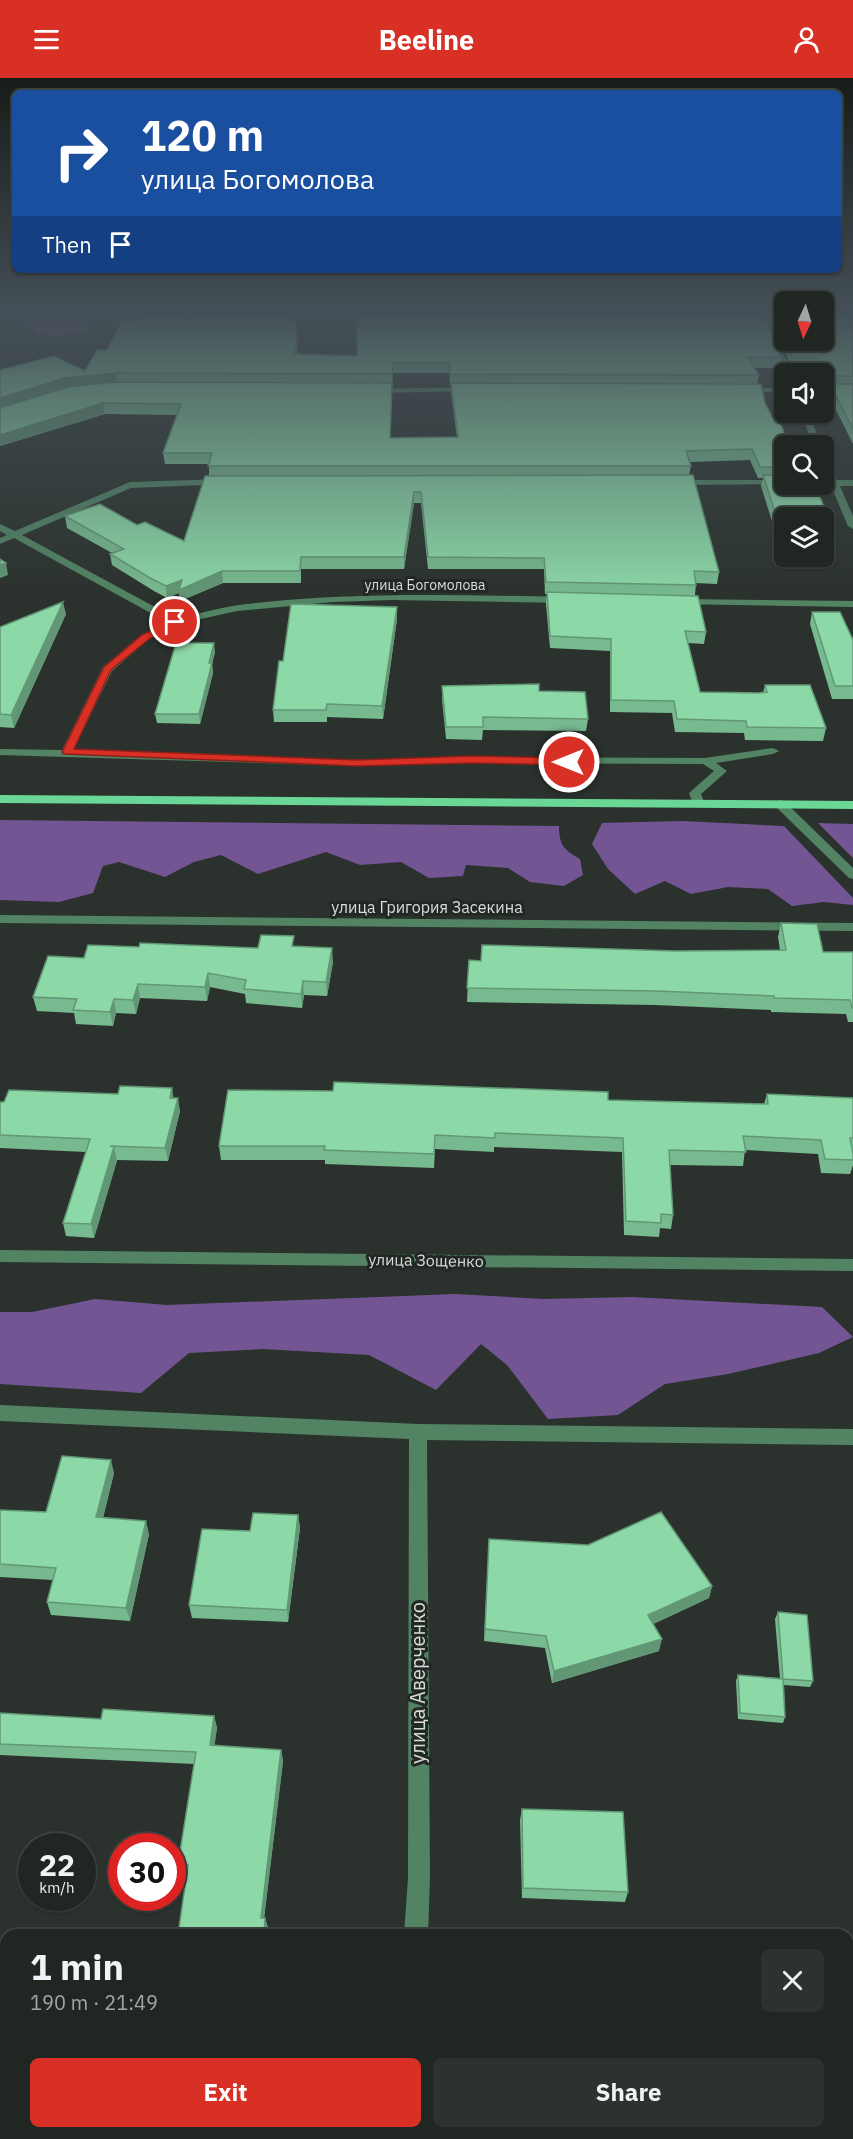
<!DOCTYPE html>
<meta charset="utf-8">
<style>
:root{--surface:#202622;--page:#2d322f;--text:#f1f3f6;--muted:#a2a5a5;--line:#3d4340;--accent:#d93025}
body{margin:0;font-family:"IBM Plex Sans",sans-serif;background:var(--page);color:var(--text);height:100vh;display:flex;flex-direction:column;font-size:22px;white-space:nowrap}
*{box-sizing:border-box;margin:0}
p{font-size:20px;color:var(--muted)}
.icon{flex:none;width:33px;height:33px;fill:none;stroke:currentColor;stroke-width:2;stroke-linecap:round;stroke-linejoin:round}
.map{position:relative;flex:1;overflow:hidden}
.drawer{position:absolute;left:0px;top:1851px;width:854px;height:210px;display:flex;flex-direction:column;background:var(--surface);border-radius:18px 18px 0 0;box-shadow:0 2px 4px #0004,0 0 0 2px var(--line)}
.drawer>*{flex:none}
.guide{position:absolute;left:12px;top:12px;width:830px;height:183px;border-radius:9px;box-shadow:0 2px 4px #0004,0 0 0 2px var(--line);background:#1a4fa0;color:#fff;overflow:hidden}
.needle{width:39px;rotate:184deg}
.fabs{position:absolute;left:774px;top:213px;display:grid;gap:12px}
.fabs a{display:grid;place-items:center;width:60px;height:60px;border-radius:9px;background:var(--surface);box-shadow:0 2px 4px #0004,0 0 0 2px var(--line);font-size:30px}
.speed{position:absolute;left:18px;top:1755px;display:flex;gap:12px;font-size:30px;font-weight:700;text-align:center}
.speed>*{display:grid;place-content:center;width:78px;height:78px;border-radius:50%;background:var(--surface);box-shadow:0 2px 4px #0004,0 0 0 2px var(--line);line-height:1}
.speed small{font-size:15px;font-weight:400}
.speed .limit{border:9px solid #d22;background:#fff;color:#111}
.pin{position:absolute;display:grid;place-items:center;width:51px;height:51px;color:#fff;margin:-26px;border:3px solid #fff;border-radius:50%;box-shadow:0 2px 6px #0007}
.me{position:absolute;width:66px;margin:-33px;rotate:270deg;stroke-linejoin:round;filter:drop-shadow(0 0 4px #0008)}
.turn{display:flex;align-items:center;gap:21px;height:126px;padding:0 30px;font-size:27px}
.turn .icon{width:78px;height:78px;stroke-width:2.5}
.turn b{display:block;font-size:42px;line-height:51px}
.then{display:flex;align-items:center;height:57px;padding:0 30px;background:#0003;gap:12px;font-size:22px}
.round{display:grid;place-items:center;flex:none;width:63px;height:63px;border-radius:9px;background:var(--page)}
.headline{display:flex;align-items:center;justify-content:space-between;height:102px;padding:0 30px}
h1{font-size:36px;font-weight:800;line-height:45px}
.action{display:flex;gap:12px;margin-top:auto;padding:12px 30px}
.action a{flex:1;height:69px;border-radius:9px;background:var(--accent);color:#fff;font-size:24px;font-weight:800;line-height:69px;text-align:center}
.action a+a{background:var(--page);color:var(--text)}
header{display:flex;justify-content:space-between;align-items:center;height:78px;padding:0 30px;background:var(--accent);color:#fff;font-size:27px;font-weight:800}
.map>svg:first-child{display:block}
</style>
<header><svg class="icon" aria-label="menu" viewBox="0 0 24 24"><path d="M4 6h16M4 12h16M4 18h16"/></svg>Beeline<svg class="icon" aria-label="person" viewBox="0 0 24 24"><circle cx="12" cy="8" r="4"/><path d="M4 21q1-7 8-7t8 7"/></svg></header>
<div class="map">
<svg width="853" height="2061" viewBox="0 0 853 2061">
<rect width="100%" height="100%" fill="#2b322d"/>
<path fill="#735593" d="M0,233H51L83,240L90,252C56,259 43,267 20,236L0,240Z
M0,742L559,748C559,767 564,772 580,781L583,797L564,808L530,804L508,790L466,787L463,798L429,800L401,784L360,787L326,774L258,796L221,777L194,784L165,799L119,784L103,788L93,815L59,824L0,822Z
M683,743L784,748L853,820V827L824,824L792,828L768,811L728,809L691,816L665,803L635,816L608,791L592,766L602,745Z
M818,745L853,746V780Z
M456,1216L543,1221L632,1219L822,1229L853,1259L819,1275L728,1296L665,1306L618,1337L548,1341L507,1287L481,1266L436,1312L369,1277L263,1271L189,1275L141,1315L0,1306V1234H32L95,1221L167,1227Z"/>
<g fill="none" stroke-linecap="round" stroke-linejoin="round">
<path fill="#528464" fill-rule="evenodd" d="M190,233H219L194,237L167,246L163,244Z
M235,233H377L381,235L377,237L239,235Z
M536,234H593L597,236L593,238H533Z
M635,234L784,235V239H768L792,296H784L761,239L632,238Z
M470,309L474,311L473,313L371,315L367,313L371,311Z
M743,310H784V314H740V310Z
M824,310H853V314H824Z
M800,334H808L822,368H814Z
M824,379L828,382L837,402H853V408H840L853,438V451L848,448L831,408L823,406L824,403L829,402L824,391Z
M224,401L227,402V406L131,410L22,457L177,541C197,536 218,530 239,527C348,513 457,517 567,519L572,522L567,525L392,522L333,524L237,533L178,546L149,561L112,593L73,673L358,682L472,679L705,680L773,670L779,673L773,676L716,685L727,693L701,716L705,726L699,730L693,726L689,715L714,693L703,686L472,685L358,688L0,677V671L62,672L103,589L141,557L167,544L14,460L0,466V460L7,457L0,453V446L15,453L130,404Z
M677,402H784V406H787L674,407V403Z
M681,521L853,523V529L677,526V522Z
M780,722L784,723L853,790V801L849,800L776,729L774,726Z
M0,837L853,845V853L0,845Z
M0,1172L853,1181V1193L0,1184Z
M0,1327L418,1346L853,1351V1367L427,1362L430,1800L428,1857H404L408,1800L409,1361L0,1343Z
M853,1880V1910L848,1912V1883Z
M390,2055H416V2061H390Z
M735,2055H761L758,2061H732Z"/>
<path fill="#6ad796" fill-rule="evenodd" d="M0,717L853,723V731L0,725Z"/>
</g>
<path fill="#78ba90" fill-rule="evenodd" d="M357,233H553L554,238L605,233H652L655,238H763L781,279L779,290H754L759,297L757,306H761L765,325L775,344H780L789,368H784V406H815L833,452L830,464H824V440H784V453L780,443H772L761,408L763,400H758L750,382L689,384L691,388L689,397H693L719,494L717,506L696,505L695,517L698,518L706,554L704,566L688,565L700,614L759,615H763L765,607H810L826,650L823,663L745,662L744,655L675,654L672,635L610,634V573L550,570L546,526L547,516H545L544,491H428L421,425H414L404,491H301V505H223L180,523L179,515L167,520L154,513L112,487L110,476L112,475L67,450L65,438L100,426L137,447L145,444L184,463L205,398H209V386H165L163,375L177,337L105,336L0,368V292L54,278L85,293L97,272H107L123,241L136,242L138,238L219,239V235L294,234L297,262L298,272L297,276L357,278ZM393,295H449L450,307H451V315L457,360H390Z
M853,233V366L828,316L829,308H824V296H817L814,290H792L774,247L775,238H784V262H824Z
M397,529V541L383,641L327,639V644H274L273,632L283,583Z
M812,534L853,562V621H832L810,546Z
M66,536L14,650L0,649V549Z
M215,574L212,586L213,595L200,646L157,645L155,636Z
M442,608L539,613L588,641L586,653L483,652L482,662L446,661L442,621Z
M781,845L823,874H853V944H848L846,936L771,934V932L655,927L467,924L469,882L481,883L676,873L780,872L778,859Z
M295,868L333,884L327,918L304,917L302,930L246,925L245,916L210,909L207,923L140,920L136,936L116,935L113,948L76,946L74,935L37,933L33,919L84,880L139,869L258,870Z
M767,1016L853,1021V1087L850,1096L821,1095L818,1076L745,1072L743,1088L670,1087L673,1137L671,1151L660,1150L659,1159L624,1157L622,1074L494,1069V1074L435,1071L434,1090L325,1086V1082H221L219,1068L608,1022L764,1026Z
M174,1020L180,1033L168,1083L117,1082L94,1160L66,1158L63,1145L86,1074L0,1070V1024Z
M114,1395L103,1440L149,1456L130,1543L51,1537L47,1524L53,1502L0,1499V1432L46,1434Z
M298,1437L300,1450L288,1544L192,1540L189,1527L250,1453Z
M489,1461L712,1508L709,1520L653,1546L659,1573L552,1605L545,1570L484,1563Z
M778,1534L813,1603L810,1609L784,1607L785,1639L783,1645L738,1641L736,1603L738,1597L780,1600L775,1541Z
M0,1635L101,1641L214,1638L217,1650L214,1668L281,1672L283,1683L264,1840H265L268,1850L186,1797H182L178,1786L195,1686L0,1677Z
M522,1731L628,1814L625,1824L522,1820L520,1742Z
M572,2055H647V2056Z"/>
<path fill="#629775" d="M297,262L298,272L295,287L294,276Z
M116,295L117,306L0,332V320L65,300Z
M103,325L105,336L0,368V357Z
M414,414V425L404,491V479Z
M6,485L8,497L0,500V487Z
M222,493L223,505L180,523L179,515L167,520L166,508L182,502Z
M63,524L66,536L14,650L11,637Z
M397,529V541L383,641L382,628Z
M214,565L215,574L212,586L213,595L200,646L199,636Z
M332,870L333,884L327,918L326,904Z
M208,895L210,909L207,923L205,909Z
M303,903L304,917L302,930L301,916Z
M138,906L140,920L136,936L133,922Z
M114,921L116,935L113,948L110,934Z
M172,1010L174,1023L170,1020Z
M178,1020L180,1033L168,1083L165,1070Z
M114,1069L117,1083L94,1160L91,1146Z
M111,1382L114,1395L100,1452L96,1439Z
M298,1437L300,1450L288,1544L287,1532Z
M146,1443L149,1456L130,1543L126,1530Z
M712,1508L709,1520L645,1550L648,1537Z
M662,1561L659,1573L552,1605L554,1593Z
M214,1638L217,1650L213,1679L210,1667Z
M281,1672L283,1683L263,1850L261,1840Z
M265,1840L268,1850L267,1857H264Z
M1,2000L4,2004L0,2026V2005Z
M241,2055H245L244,2061H241Z"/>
<path fill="#8cd8a7" stroke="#629775" stroke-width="1.5" d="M357,233H553L554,238L605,233H652L655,238H763L781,279H748L759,297L450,296L449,285H393L392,296L116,295L65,300L0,320V292L54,278L85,293L97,272H107L123,241L136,242L138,238L219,239V235L294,234L297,262L294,276L357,278Z
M824,233H853V298H825L816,280H793L786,262H824Z
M775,238H784V259Z
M116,304L392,305L390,360L458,359L451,305L761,306L765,325L775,344H780L789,368H784V389H760L752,371L686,373L691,388H208L212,375H163L181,326L103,325L0,357V330L67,309Z
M830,306H853V351Z
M693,397L719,494L694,493L696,507L546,504L544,480L428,479L421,414H414L404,479H301L300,493H222L179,512L182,502L166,508L152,501L110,476L124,471L65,438L100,426L137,447L145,444L184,463L205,398Z
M763,397H784V406H815L833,452H824V440H786L782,431H774Z
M0,481L6,485L0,487Z
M547,514L698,518L706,554L685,553L700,614L759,615L767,614L765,607H810L826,650L747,649L746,643L677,641L674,623L611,622V561L550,558Z
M63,524L11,637L0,636V549Z
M291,526L397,529L382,628L327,626L326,632H273L279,583H283Z
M812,534H840L853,562V608H835Z
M176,565H214L209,585H212L199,636H155Z
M539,606V613L585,614L588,641L483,639V649H446L442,608Z
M781,845L817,846L823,874H853V930H852L850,922L774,920V918L657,913L467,910L469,882L481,883L482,867L676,873L786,872Z
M261,857L294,858L292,868L332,870L326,904L303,903L301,916L244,911L246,902L208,895L205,909L138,906L133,922L114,921L110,934L73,932L77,921L33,919L48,878L84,880L88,867L139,869L140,865L258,870Z
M334,1004L608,1014V1022L768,1026L767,1016L853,1020V1060H850L853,1076V1082L825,1081L821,1062L743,1058L746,1074L669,1072L673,1137L661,1136V1145L626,1143L623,1060L495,1055V1060L435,1057L434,1076L324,1072L325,1068H219L228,1012L333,1013Z
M120,1008L172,1010L170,1020H178L165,1070L110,1068L114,1069L91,1146L63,1145L90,1061L0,1057V1024H4L9,1012L118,1016Z
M62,1378L111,1382L96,1439L146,1443L126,1530L47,1524L56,1490L0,1486V1432L46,1434Z
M661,1434L712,1508L648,1537L662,1561L554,1593L546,1558L485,1551L489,1461L588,1467Z
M253,1435L298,1437L287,1532L189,1527L202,1451L250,1453Z
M778,1534L807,1537L813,1603L783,1601Z
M738,1597L783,1601L785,1639L740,1635Z
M103,1631L214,1638L210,1667L281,1672L261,1840H265L264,1857H178L188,1787L178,1786L196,1674L0,1666V1635L101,1641Z
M522,1731L623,1734L628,1814L523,1810Z
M161,2055H241V2061H160Z"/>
<linearGradient id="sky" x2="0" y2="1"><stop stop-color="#181c19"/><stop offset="0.45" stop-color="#444f57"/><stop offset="1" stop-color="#444f57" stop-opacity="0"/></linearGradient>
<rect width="853" height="521" fill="url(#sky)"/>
<path fill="#d93025" stroke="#8d1f18" stroke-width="1.5" d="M172,543L180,544L149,561L111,592L74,671L357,682L472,678L569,680L575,684L569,687L472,685L357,688L64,676L62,674L104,589L142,557Z"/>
<g text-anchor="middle" stroke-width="6" stroke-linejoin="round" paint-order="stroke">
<g font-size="14" fill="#d9ddda" stroke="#222824">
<text x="425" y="512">улица Богомолова</text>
</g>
<g font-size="16" fill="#d9ddda" stroke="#222824">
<text x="427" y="835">улица Григория Засекина</text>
<text transform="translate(426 1182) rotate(1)" y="6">улица Зощенко</text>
</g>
<g font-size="20" fill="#d9ddda" stroke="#222824">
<text transform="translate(418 1605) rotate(-90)" y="7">улица Аверченко</text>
</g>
</g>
</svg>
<div class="fabs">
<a><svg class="needle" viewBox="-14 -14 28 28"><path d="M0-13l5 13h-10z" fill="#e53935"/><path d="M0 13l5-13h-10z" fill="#a2a5a5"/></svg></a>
<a><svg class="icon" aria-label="sound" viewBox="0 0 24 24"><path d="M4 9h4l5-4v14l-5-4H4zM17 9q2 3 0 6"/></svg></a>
<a><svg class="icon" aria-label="search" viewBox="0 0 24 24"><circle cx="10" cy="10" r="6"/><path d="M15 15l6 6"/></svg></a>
<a><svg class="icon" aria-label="layers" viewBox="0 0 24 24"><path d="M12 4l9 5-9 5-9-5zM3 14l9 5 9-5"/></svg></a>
</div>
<div class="speed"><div>22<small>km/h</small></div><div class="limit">30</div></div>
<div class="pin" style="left:175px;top:544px;background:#d93025"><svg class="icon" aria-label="arrive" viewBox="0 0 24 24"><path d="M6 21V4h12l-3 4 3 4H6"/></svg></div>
<svg class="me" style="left:569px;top:684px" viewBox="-20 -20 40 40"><circle r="17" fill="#d93025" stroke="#fff" stroke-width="3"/><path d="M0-11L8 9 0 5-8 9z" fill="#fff"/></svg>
<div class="guide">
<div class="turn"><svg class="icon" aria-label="right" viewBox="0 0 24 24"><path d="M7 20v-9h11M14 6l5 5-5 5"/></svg><div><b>120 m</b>улица Богомолова</div></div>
<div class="then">Then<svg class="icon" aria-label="arrive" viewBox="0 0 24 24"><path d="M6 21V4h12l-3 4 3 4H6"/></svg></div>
</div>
<section class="drawer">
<div class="headline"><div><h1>1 min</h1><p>190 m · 21:49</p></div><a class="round"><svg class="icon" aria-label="close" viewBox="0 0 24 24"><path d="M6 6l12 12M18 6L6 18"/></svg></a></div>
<div class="action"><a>Exit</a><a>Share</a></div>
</section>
</div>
